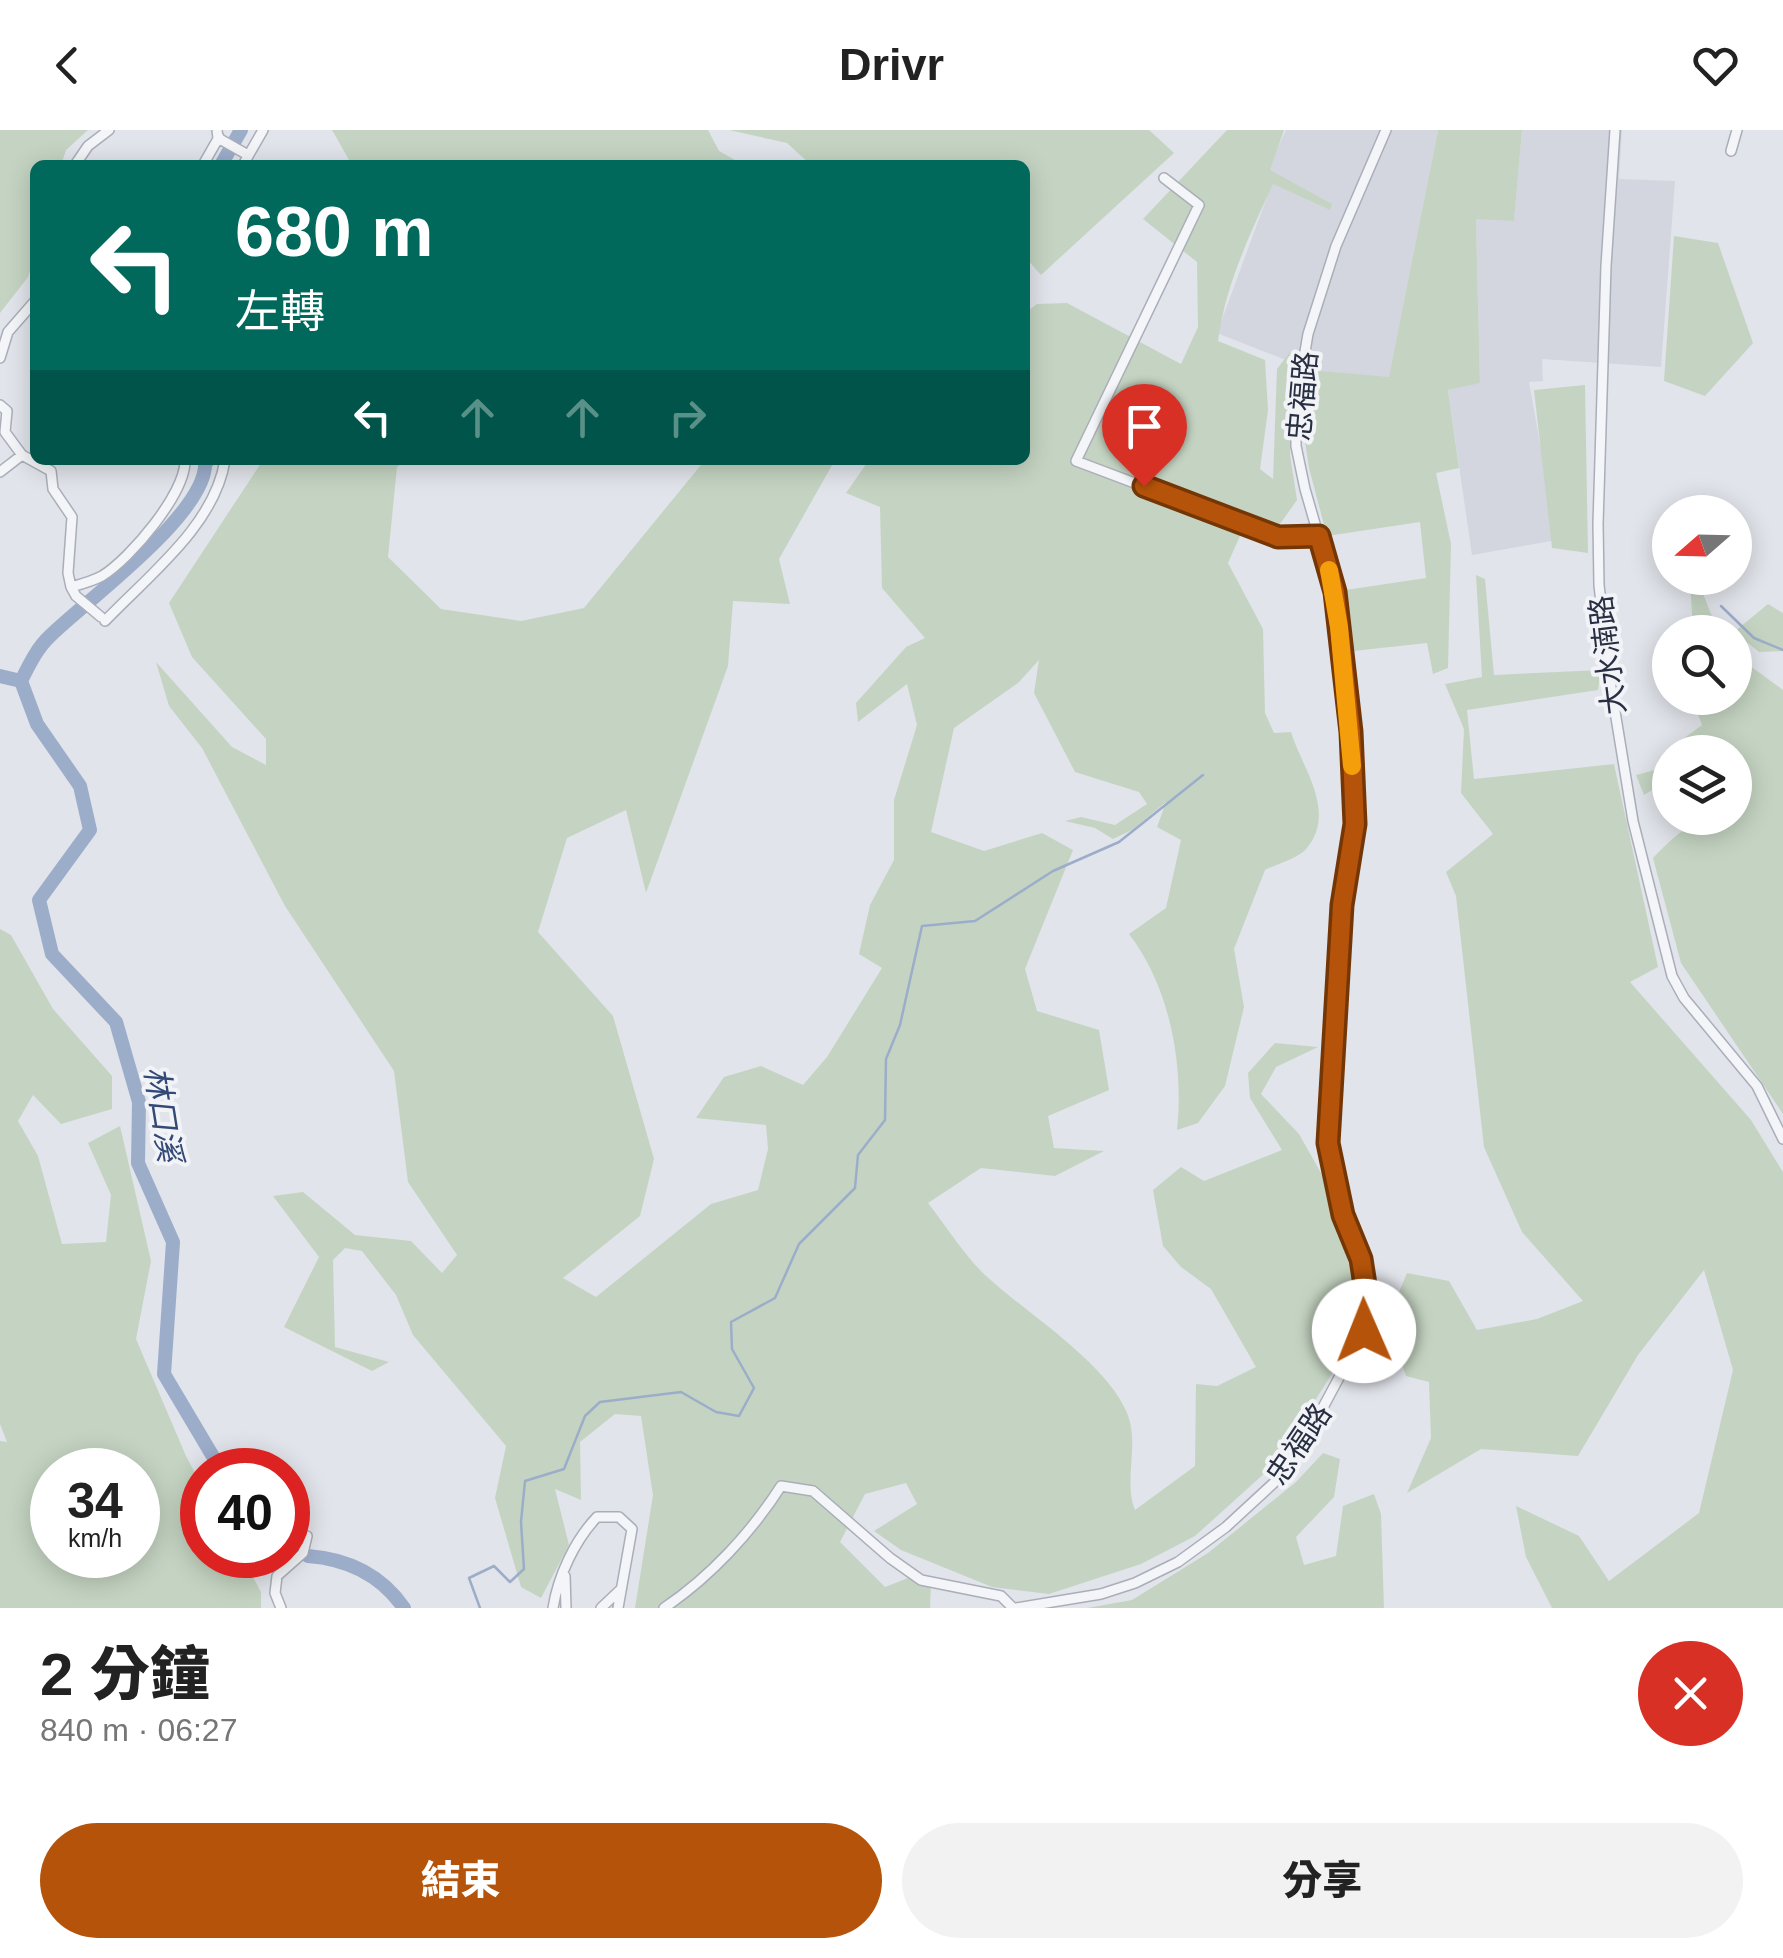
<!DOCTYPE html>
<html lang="zh-TW">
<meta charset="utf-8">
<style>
:root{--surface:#fff;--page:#f2f2f2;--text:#222;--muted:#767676;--accent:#b45309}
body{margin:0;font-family:Arial,"Noto Sans TC",sans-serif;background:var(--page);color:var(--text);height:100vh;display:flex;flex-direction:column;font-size:38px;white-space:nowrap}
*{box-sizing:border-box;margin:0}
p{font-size:32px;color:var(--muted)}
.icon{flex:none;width:55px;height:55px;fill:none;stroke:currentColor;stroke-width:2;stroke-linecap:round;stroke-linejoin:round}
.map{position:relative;height:1478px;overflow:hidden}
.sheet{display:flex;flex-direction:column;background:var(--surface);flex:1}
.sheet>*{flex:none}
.hud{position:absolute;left:30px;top:30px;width:1000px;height:305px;border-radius:15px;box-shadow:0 5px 25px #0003;background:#00695c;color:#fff;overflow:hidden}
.needle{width:65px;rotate:250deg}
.controls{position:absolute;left:1652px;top:365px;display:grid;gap:20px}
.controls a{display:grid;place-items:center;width:100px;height:100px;border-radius:50%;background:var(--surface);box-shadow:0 5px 25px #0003;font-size:50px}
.speed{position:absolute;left:30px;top:1318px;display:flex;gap:20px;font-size:50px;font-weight:700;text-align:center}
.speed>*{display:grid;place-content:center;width:130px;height:130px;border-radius:50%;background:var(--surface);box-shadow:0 5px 25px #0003;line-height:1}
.speed small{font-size:25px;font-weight:400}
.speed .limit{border:15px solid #d22;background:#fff;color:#111}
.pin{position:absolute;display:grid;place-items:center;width:85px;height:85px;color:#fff;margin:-102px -42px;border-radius:50% 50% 50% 0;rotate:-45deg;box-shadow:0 0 10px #0007}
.pin .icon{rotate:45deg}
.me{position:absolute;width:110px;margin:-55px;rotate:359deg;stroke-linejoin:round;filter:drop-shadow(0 0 8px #0008)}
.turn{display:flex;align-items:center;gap:35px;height:210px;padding:0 40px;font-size:45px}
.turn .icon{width:130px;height:130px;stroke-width:2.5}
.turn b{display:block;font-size:70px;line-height:85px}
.lanes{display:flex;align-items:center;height:95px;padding:0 40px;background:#0003;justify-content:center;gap:50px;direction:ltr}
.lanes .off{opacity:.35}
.round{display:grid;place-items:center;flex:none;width:105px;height:105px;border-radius:52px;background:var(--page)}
.headline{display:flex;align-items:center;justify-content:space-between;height:170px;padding:0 40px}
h1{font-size:60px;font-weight:800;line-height:75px}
.button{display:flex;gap:20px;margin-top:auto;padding:20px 40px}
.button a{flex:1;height:115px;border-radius:60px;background:var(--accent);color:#fff;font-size:40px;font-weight:800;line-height:115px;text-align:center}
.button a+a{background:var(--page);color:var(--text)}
header{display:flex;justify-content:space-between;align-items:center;height:130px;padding:0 40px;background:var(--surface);font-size:45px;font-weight:800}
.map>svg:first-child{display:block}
</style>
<header><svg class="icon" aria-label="back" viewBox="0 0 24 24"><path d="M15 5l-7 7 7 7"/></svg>Drivr<svg class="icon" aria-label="heart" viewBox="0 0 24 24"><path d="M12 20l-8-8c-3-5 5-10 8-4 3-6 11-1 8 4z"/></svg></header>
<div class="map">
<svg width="1783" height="1478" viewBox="0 0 1783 1478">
<rect width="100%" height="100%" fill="#e1e4ea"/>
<path fill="#d3d6df" d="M1286,0H1438L1389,248L1311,240L1217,203L1274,48L1266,43Z
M1522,0H1622L1619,49L1675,51L1661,237L1542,229L1543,251L1529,252L1557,410L1472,425L1448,260L1480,252L1476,88L1514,90Z"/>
<path fill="#c5d4c2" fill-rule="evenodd" d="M0,0H88L66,20L61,35H35V124L28,147L0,183Z
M332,0H708L719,21L744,35H352Z
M729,0H1149L1174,23L1041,145L1025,127V35H811L787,13Z
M1227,0H1284L1270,40L1332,74L1330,80L1273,54C1250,104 1225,156 1218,211L1265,230L1268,280L1260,339L1273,349L1277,239L1290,222L1296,223L1290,325L1297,370L1280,394L1244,397L1228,433L1263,499L1265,583L1274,603L1291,602C1302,638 1337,681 1307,718C1299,728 1277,734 1265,740L1234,819L1244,877L1225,956L1198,993L1177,1000C1184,935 1170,857 1129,804L1166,778L1181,710L1157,697L1166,672L1132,700L1113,709L1095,698L1065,691L1081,687L1115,695L1147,674L1139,662L1075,642L1034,563L1039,530L1018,553L954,598L931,702L984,721L1042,703L1073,720L1025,839L1037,881L1099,900L1109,960L1048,986L1054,1018L1104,1021L1055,1046L981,1038L928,1073C947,1097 964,1125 985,1145C1026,1183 1106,1232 1127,1283C1140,1314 1123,1351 1135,1380L1195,1336L1196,1254L1217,1256L1256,1237L1211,1159L1181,1137L1163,1116L1153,1060L1181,1037L1204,1051L1282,1020L1250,968L1248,943L1275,913L1318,917L1276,937L1261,964L1299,1004L1321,1043L1337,1088L1359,1174L1338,1234L1276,1333L1195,1406L1141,1434L1049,1464L992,1457L901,1420L874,1401L917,1374L906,1353L865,1364L840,1412L885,1457L916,1445L931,1452L930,1478H635L653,1365L641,1286L615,1284L580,1312L581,1370L555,1359L569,1415L541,1468L521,1457L495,1368L506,1316L413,1205L396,1165L362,1121L345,1118L333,1130L335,1217L389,1232L372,1241L284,1197L319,1127L273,1066L303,1062L355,1105L411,1111L442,1143L457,1125L408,1052L394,941L285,776L202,618L169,576L156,532L232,617L266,635V609L192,527L169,473L263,330H407L397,337L388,427L441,479L521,491L584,478L705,330H835L779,429L790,474L733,471L728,536L646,763L626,680L567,708L538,802L613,886L654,1029L640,1086L563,1148L596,1167L711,1074L758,1060L768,1019L766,995L696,988L724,947L761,936L803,955L827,927L882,838L859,824L870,775L894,730V670L917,595L907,554L858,592L856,573L906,517L925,508L882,458L880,377L846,363L869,330H1025V183L1037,174L1067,173L1181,234L1198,197L1197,132L1143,89Z
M1438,0H1522L1514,91L1476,89L1480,253L1448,260L1459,338L1436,343L1451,414L1448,538L1433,544L1427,513L1344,522L1339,461L1426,448L1420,392L1327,406L1309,338L1304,304L1311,240L1389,247Z
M1674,106L1718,113L1753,213L1705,266L1664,251Z
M1585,255L1588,423L1552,418L1534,260Z
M1476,445L1485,449L1494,545L1601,540L1598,560L1467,580L1474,649L1614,634L1658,837L1630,852L1751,990L1783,1042V1478H1552L1526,1427L1516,1376L1579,1406L1609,1451L1699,1383L1733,1240L1704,1140L1638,1225L1578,1326L1481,1319L1407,1363L1431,1308L1429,1252L1406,1246L1387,1191L1407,1143L1449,1151L1477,1200L1537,1189L1583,1171L1522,1102L1484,1017L1456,766L1446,742L1493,704L1461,663L1464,599L1445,554L1482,547Z
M1690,448H1697L1718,502H1693Z
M1768,474L1783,483V521L1759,522L1734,502Z
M1735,525L1783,560V984L1681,833L1653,728C1681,699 1694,688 1735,688V622H1673L1672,617L1702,595L1692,568H1735Z
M1670,636V649L1644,665L1636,645Z
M0,799L11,805L53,879L112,946V979L61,994L33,965L18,991L38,1026L62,1114L106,1112L111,1065L88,1013L120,996L151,1131L136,1209L186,1326L202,1356V1425H241L261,1462V1478H0V1311L7,1312L0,1294ZM52,1340H138V1425H52Z
M1323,1323L1340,1329L1334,1367L1296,1407L1304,1435L1336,1426L1343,1376L1374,1364L1381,1384L1384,1478H1087L1132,1470L1208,1423L1296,1352Z"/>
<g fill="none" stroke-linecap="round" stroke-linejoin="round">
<path stroke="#9cadca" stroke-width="2.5" d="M807,35L819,32L827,35
M206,342L216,330
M1721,476L1754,508L1783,520
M480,1478L469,1448L494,1436L510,1452L524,1439L521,1392L525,1351L564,1339L585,1286L600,1272L681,1262L716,1282L739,1286L754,1258L732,1219L731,1192L775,1168L799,1114L855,1058L858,1025L885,990L886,929L900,895L922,796L975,791L1053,741L1119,712L1203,645"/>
<path stroke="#9cadca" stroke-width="14" d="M221,35L241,0
M205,330C211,381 85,471 50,506C37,518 29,535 21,551L37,594L80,656L90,700L39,770L52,824L116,892L139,972L138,1033L173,1112L164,1244L221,1340
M0,546L21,551
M283,1425H291
M308,1426C349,1429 381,1445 404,1478"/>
<g stroke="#aaaeb8" stroke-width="12">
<path id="minor" d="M217,0L218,8L248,25
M1615,0L1606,136L1598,394L1599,455L1609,545L1633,691L1672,846L1684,868L1757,956L1783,1009
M1731,21L1737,0
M75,35L88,16L109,0
M203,35L219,7
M243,35L263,0
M1164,48L1199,75L1076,331L1278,407L1319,406
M0,228L8,202L35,171
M0,275L7,281L5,302L22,325
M0,342L22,325L51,341L53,359L72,387L68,443L71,457L76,466L101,487
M71,457C82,454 93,451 102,446C130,429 186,363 185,330
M105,491C148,446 215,395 225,330
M565,1446L566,1478
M281,1478L275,1463L277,1446L303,1423L307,1406
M553,1478C558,1446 575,1410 597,1387H619L632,1399L618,1478
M601,1478L620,1460
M664,1478C710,1447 751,1403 781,1356L813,1361L890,1428L921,1450L1001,1466L1013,1478
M1016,1478L1101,1464L1135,1453L1178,1432L1226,1397L1291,1337L1364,1201L1368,1175L1361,1129L1343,1085L1329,1013L1342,775L1355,693L1351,601L1335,463L1305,359L1296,316V274L1308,204L1336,116L1386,0"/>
</g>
<use href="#minor" stroke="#f4f5f8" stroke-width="9"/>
</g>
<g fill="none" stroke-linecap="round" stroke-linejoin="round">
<g stroke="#753606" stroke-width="25">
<path id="route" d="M1144,356L1278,407L1319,406L1335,462L1351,602L1355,694L1342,775L1328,1013L1343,1085L1361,1129L1368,1174L1364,1201"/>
</g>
<use href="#route" stroke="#b45309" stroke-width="18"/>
<path stroke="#f59e0b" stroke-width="18" d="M1329,440L1339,497L1352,636"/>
</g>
<g text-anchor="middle" stroke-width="8" stroke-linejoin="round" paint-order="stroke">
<g font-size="30" fill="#292f42" stroke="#f1f3f7">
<text transform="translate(1303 266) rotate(-85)" y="10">忠福路</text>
<text transform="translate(1608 525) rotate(-97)" y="10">大水湳路</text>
<text transform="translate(1299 1314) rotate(-56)" y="10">忠福路</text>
</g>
<g font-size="32" font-style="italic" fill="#334976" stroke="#f1f3f7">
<text transform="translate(163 984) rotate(81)" y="11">林口溪</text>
</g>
</g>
</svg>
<div class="controls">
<a><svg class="needle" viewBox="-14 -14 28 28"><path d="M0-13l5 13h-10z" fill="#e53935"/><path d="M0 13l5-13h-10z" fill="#767676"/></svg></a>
<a><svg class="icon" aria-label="search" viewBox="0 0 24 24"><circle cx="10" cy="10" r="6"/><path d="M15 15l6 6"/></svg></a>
<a><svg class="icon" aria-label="layers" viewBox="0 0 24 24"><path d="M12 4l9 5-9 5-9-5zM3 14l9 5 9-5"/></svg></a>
</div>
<div class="speed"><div>34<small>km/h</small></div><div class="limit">40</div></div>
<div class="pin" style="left:1144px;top:356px;background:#d93025"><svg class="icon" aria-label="arrive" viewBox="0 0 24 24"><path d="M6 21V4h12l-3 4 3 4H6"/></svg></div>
<svg class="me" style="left:1364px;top:1201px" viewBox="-20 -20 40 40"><circle r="19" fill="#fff"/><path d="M0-13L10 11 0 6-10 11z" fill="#b45309"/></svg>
<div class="hud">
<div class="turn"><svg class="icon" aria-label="left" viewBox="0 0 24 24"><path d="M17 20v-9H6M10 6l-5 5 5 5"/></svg><div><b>680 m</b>左轉</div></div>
<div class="lanes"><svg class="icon" aria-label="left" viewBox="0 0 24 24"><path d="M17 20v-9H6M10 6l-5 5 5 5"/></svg><svg class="icon off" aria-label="ahead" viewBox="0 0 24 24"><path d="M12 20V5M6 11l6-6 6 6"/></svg><svg class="icon off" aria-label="ahead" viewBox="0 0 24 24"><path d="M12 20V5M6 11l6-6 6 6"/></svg><svg class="icon off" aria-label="right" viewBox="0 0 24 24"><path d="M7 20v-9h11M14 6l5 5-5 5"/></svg></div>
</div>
</div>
<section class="sheet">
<div class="headline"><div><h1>2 分鐘</h1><p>840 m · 06:27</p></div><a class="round" style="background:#d93025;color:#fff"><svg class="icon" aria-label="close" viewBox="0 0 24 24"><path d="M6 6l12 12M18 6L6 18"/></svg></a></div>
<div class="button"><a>結束</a><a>分享</a></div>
</section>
